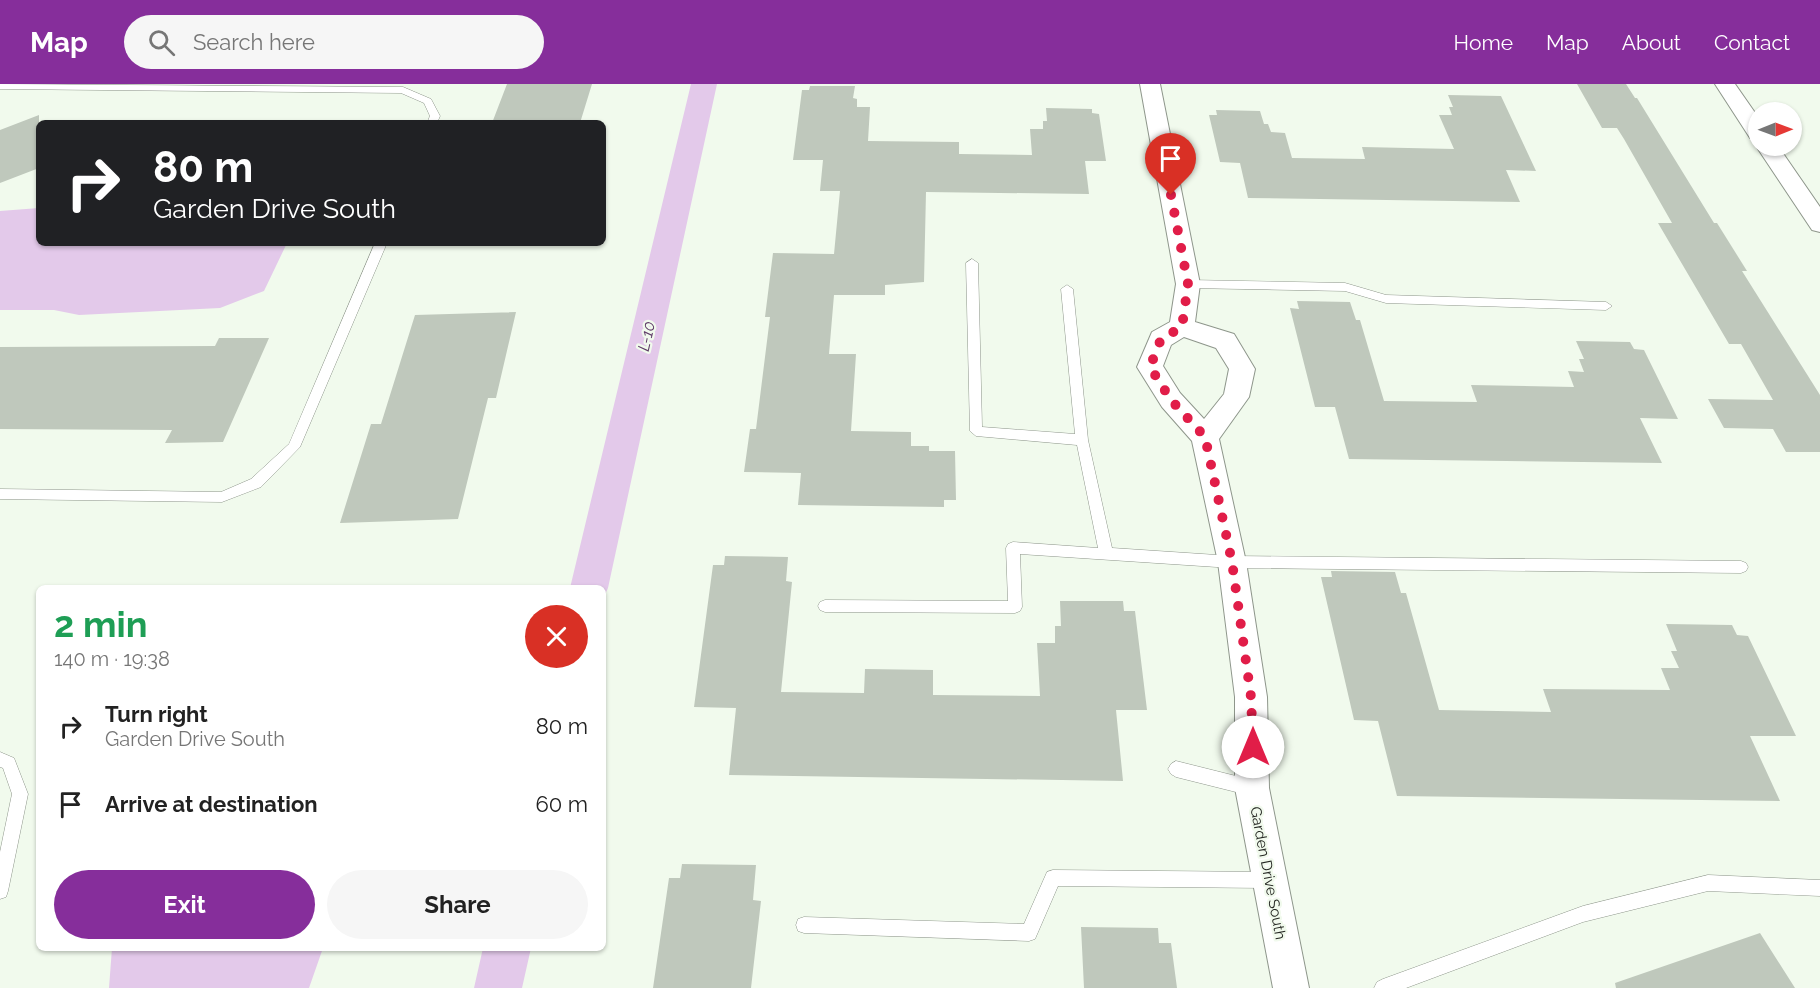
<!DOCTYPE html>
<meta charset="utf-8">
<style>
:root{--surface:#fff;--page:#f6f6f6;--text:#222;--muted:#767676;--accent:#862e9b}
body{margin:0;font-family:Raleway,sans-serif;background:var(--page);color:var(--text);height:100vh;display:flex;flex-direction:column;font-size:22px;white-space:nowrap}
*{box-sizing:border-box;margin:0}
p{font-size:20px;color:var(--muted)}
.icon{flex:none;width:33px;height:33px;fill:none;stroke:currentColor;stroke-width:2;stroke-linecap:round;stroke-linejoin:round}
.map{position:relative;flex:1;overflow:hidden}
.side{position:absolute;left:36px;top:501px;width:570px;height:366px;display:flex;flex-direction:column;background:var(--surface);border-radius:9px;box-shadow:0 2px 4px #0004}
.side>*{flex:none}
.hud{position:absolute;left:36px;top:36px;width:570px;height:126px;border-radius:9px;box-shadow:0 2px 4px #0004;background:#202124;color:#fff;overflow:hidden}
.needle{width:39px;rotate:89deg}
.controls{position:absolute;left:1748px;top:18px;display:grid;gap:12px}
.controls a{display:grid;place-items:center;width:54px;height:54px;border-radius:50%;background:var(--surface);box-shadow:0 2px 4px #0004;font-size:30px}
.pin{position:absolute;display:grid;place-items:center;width:51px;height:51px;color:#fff;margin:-62px -26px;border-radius:50% 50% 50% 0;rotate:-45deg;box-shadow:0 0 6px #0007}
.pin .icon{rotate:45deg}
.me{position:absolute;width:66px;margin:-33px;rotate:0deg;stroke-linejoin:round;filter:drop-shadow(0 0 4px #0008)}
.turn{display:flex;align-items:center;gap:21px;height:126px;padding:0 18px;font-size:27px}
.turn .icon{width:78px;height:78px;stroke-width:2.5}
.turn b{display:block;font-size:42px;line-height:51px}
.round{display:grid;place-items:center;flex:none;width:63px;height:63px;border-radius:32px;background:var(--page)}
.overview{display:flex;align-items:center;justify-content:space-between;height:102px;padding:0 18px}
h1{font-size:36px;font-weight:700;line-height:45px;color:#1e9e55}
.cta{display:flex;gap:12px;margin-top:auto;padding:12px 18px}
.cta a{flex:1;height:69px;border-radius:36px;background:var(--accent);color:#fff;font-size:24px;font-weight:700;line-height:69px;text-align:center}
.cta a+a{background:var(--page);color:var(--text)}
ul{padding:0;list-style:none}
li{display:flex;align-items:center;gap:18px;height:78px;padding:0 18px}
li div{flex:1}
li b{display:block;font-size:22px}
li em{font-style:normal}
header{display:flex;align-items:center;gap:36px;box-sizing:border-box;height:84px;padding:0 30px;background:var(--accent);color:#fff}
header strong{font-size:28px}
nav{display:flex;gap:33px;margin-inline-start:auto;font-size:21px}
.search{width:420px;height:54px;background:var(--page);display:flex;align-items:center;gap:15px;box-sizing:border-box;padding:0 21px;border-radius:33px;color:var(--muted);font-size:22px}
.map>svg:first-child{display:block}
</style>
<header>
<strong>Map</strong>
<div class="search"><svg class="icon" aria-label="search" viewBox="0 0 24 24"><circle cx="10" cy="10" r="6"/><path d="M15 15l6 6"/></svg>Search here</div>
<nav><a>Home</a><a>Map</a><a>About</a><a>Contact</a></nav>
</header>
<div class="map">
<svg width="1820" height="904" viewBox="0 0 1820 904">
<rect width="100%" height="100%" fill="#f1faed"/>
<path fill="#e3c9ea" d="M39,124V159H287L264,207L220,224L79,231L54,226H0V127Z
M112,864H323L309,904H109Z"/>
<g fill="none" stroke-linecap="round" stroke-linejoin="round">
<path fill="#e3c9ea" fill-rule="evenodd" d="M691,0H717L608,504L603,515V504H570Z
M483,864H531L522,904H474Z"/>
</g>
<path fill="#bfc8bc" d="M507,0H592L580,39H492Z
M1577,0H1626L1635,14H1637L1714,139H1717L1747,187H1742L1820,311V368H1786L1773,345L1724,344L1708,315L1773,316L1741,260H1729L1658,139H1672L1624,55L1617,44H1602Z
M810,2H855L853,14L857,15V23H870L868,57L959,58V70L1032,71L1030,45H1043V37H1047L1046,24L1092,25V29L1099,30L1106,77H1085L1089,110L926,108L924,198L885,201V211H834L829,270H856L851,347L911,348V362H929V367H955L956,416H944V423L798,421L801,389L744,388L750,345H756L770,233H765L773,169L834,170L840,107H820L823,76H793L802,6H809Z
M1448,11L1501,12L1536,87L1506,86L1520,118L1248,114L1240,79L1220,78L1209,31H1217L1216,26L1260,27L1264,40H1268L1271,48L1285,49L1292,74L1365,75L1362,63L1454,65L1439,31H1452L1449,23H1453Z
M39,31V84L0,99V46Z
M1297,217L1350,218L1356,236H1360L1384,317L1477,318L1471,301L1574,303L1568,287L1584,288L1579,275H1584L1576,257L1630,258L1634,265L1644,266L1678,335L1640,334L1662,379L1349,375L1335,323H1315L1290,224L1299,225Z
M516,228L496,314H488L458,435L340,439L371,340H381L415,231Z
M219,254H269L223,358L165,359L172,346L0,345V263L215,262Z
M725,472L788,473L786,497L792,498L781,608L864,609L865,585L933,586V611L1040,612L1037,559H1055V542H1061L1060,517H1123L1124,527H1135L1147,626H1116L1123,697L729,691L736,624L694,623L713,481H724Z
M1331,487L1395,488L1401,509H1406L1439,626L1551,628L1543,605L1670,606L1661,584H1679L1671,567H1677L1666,540L1732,541L1737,551L1748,552L1796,652H1750L1780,717L1397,712L1378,637L1354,636L1321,493H1332Z
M682,780L756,781L753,816L761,817L751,904H653L669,794H680Z
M1081,843L1158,844L1159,859H1171L1177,904H1084Z
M1760,849L1795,904H1616L1615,899Z"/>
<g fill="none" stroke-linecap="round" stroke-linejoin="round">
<g stroke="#8e968b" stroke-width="1">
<path id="service" d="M0,0L403,3L431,15L440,32L437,39H427L430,32L424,19L401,9L0,5Z
M375,159H387L300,363L261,403L222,418L0,415V405L221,408L251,395L289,360Z
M972,175L978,179L982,343L1075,350L1061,205L1067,201L1073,205L1088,356L1112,464L1232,472L1741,477L1746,479L1748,483L1746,487L1741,489L1232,484L1020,470L1022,523L1020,527L1015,529L825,528L820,526L818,522L820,518L825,516L1008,517L1006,464L1008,460L1013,458L1098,464L1077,361L976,352L970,347L966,179Z
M1188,196L1345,199L1386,211L1606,218L1612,222L1606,226L1386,219L1345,207L1188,204L1182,200Z
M0,668L14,674L28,710L8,807L6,813L0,815V768L12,710L3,684L0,683Z
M1176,677L1252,696L1258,699L1260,704L1258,709L1252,712L1176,693L1171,690L1168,685L1171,680Z
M1053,786L1268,788L1274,790L1276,796L1274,802L1268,804L1058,802L1035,855L1029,857L804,849L798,847L796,841L798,835L804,833L1024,840L1047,788Z
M1708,791L1820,796V812L1708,807L1583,838L1406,904H1374L1377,898L1383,895L1583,822Z"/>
</g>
<g stroke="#8e968b" stroke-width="2">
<path id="minor" d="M1140,0H1160L1200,200L1195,238L1234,250L1255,285L1249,313L1219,355L1246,478L1267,613L1269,704L1309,904H1273L1235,704V613L1218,478L1192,357L1162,323L1137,283L1152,248L1170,238L1176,200ZM1184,253L1216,264L1229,285L1224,310L1204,335L1180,309L1163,282L1171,261Z
M1715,0H1735L1758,33V56L1750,54Z
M1758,59V62H1778L1820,123V148L1812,146L1756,62Z"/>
</g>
<use href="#service" fill="#fff" fill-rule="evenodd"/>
<use href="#minor" fill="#fff" fill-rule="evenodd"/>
</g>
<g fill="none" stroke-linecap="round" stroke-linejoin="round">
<path stroke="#e11d48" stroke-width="10" stroke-dasharray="0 18" d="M1171,111L1188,200L1182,243L1161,255L1150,283L1171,316L1205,353L1232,478L1251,613L1253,663"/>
</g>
<g text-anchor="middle" stroke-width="4.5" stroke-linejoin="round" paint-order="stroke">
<g font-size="15" fill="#252823" stroke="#f1faed">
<text transform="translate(1268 789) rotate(79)" y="5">Garden Drive South</text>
</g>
<g font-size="16" font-style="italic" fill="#5d3a66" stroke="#f1faed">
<text transform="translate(646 252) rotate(-77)" y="6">L-10</text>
</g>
</g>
</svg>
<div class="controls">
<a><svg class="needle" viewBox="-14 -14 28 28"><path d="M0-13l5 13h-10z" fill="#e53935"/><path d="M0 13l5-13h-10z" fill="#767676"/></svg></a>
</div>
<div class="pin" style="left:1171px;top:111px;background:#d93025"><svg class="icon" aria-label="arrive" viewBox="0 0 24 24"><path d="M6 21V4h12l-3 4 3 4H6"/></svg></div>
<svg class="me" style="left:1253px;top:663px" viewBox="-20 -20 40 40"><circle r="19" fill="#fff"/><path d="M0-13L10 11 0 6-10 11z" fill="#e11d48"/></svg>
<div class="hud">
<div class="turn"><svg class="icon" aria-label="right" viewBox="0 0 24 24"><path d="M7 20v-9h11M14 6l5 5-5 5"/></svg><div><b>80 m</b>Garden Drive South</div></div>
</div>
<section class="side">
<div class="overview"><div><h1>2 min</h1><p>140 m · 19:38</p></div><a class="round" style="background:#d93025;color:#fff"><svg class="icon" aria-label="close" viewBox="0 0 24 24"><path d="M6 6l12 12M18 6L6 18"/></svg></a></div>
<ul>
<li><svg class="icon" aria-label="right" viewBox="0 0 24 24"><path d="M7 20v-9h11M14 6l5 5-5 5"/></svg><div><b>Turn right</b><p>Garden Drive South</p></div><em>80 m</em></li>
<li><svg class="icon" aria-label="arrive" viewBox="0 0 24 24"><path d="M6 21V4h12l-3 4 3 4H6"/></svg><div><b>Arrive at destination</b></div><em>60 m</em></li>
</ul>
<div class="cta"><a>Exit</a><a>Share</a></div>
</section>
</div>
